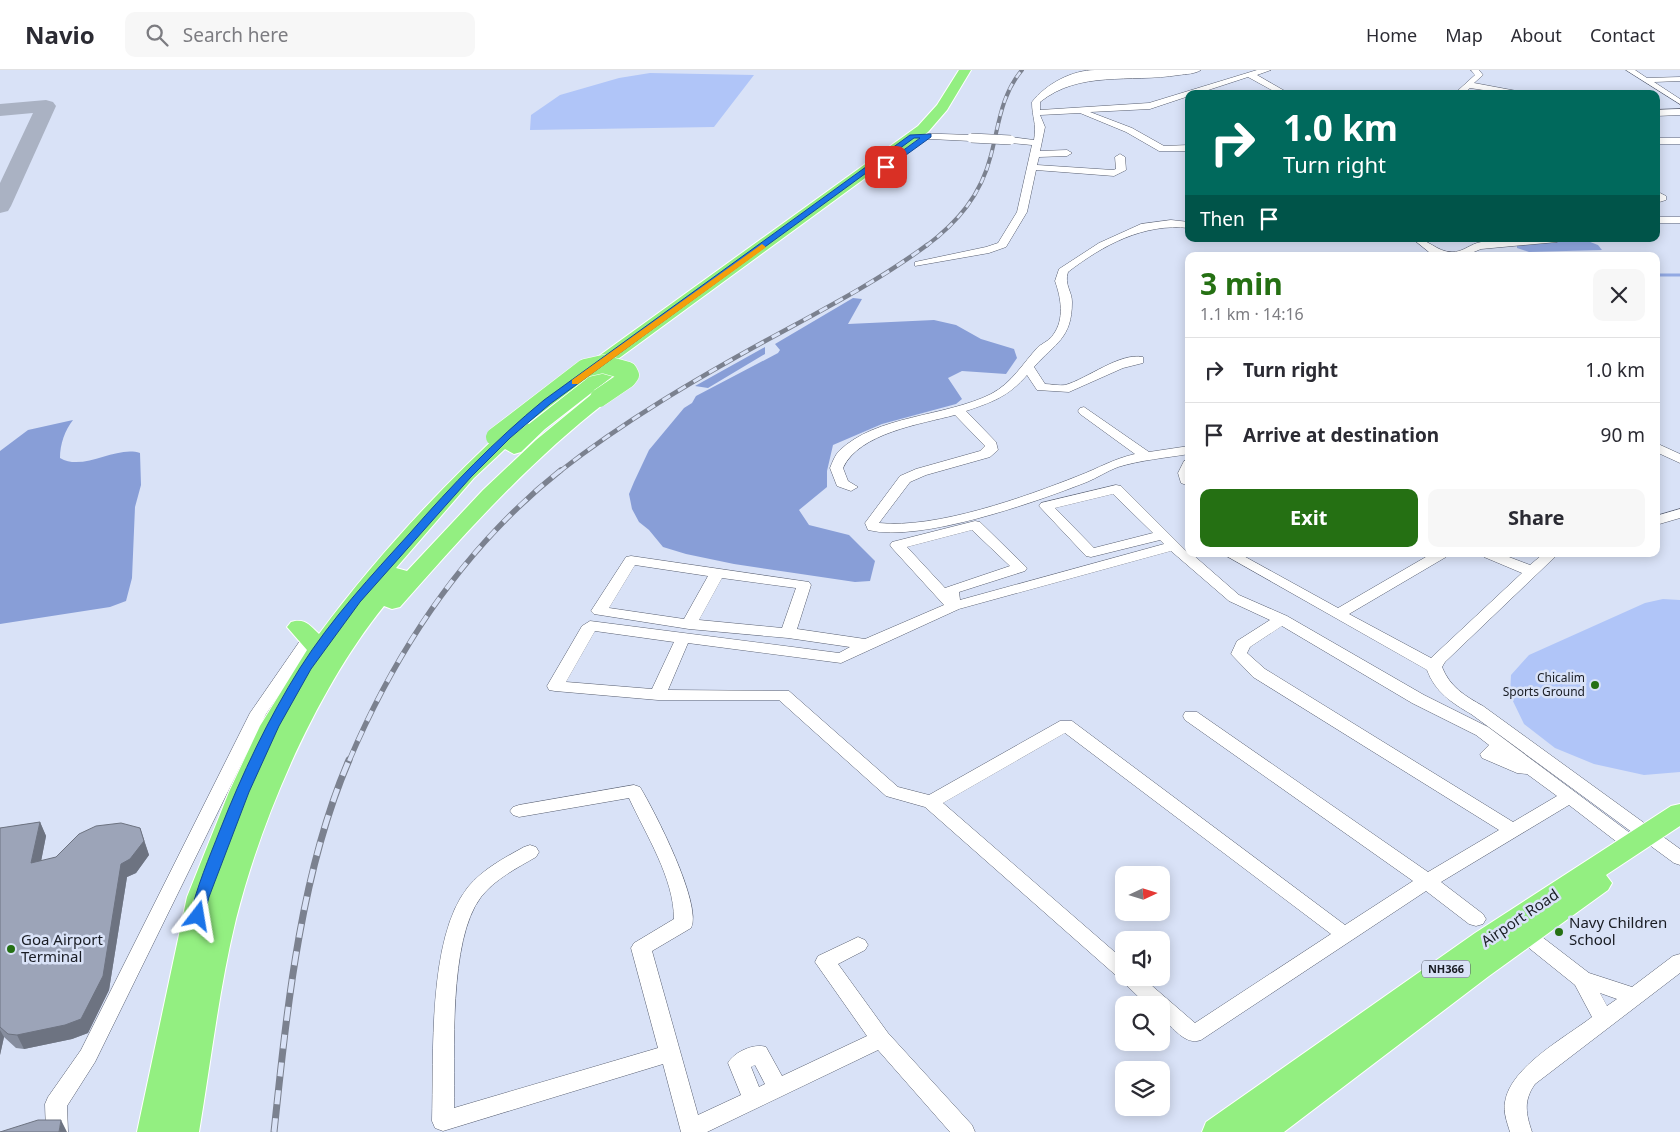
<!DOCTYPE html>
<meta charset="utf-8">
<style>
:root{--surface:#fff;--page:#f7f7f7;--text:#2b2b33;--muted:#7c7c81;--line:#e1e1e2;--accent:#257013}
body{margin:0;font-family:"Noto Sans",sans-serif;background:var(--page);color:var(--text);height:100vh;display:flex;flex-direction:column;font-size:19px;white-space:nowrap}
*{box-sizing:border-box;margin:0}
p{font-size:16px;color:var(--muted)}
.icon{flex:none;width:28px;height:28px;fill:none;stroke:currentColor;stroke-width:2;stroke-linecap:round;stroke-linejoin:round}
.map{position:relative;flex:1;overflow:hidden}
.details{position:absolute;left:1185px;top:182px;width:475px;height:305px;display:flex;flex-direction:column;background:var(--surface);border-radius:10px;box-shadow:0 2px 12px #0003}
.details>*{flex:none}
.top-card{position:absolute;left:1185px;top:20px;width:475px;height:152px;border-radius:10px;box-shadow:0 2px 12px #0003;background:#00695c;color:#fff;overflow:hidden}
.needle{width:32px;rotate:86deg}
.buttons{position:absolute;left:1115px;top:796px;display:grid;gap:10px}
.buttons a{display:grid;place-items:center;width:55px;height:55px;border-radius:10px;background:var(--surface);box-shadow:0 2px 12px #0003;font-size:25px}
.pin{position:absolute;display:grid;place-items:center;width:42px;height:42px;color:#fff;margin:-21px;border-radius:10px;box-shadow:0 2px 8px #0006}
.me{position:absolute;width:55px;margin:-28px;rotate:14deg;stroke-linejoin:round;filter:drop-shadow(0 0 4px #0008)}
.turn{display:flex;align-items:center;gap:18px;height:105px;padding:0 15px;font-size:22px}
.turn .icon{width:65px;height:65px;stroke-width:2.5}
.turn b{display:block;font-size:35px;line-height:42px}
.then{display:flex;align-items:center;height:48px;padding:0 15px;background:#0003;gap:10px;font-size:19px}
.round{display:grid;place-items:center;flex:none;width:52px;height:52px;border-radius:10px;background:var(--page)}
.overview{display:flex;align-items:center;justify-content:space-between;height:85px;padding:0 15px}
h1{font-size:30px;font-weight:700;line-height:38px;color:var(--accent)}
.action{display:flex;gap:10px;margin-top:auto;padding:10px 15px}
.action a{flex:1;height:58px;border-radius:10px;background:var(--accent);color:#fff;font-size:20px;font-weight:700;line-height:58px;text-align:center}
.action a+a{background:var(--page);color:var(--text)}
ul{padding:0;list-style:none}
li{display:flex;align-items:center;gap:15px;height:65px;padding:0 15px;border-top:1px solid var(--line)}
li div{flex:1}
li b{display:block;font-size:19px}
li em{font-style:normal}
header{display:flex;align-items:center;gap:30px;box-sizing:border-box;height:70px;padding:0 25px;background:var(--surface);border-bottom:1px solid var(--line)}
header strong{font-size:24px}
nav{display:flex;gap:28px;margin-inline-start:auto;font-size:18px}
.search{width:350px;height:45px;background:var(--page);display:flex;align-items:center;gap:12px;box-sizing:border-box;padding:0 18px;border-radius:10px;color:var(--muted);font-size:19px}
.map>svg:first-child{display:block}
</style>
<header>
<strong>Navio</strong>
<div class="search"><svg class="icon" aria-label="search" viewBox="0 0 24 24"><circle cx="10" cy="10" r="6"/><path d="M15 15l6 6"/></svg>Search here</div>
<nav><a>Home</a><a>Map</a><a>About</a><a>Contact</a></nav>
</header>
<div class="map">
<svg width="1680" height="1062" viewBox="0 0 1680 1062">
<rect width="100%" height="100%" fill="#d9e2f7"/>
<path fill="#b0c5f8" d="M650,3L754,5L714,57L530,60L531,45L560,25L619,8Z
M1663,529L1680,530V702L1644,705L1594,694L1555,678L1524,654L1510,625L1511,605L1529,585L1645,533Z"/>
<path fill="#889ed7" d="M853,228L862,229L848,254L934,250L956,255L981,269L1014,279L1017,288L1006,304L962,301L948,308L962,329L956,334L882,354L833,375L827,401V417L799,440L809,455L849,465L875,491L870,511L855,512L734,494L686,484L663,477L649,460L639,452L632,439L629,424L634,412L649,380L684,338L692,333L696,326L778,283L780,280L775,274Z
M765,277V284L708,318L695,316Z
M73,350C65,360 60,374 60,388C84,402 116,375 140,383L141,415L135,437L132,508L126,531L110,537L0,554V381L28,360Z"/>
<path fill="#92a9e3" d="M1585,170L1598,175L1602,180L1529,182L1517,178V175Z"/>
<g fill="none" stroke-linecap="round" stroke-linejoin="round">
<path stroke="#92a9e3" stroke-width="3" d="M1656,205H1680"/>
<path fill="#aab2c3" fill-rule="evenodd" d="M46,30L53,32L56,36L11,136L8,141L0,143V113L33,43L0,46V34Z"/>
<g stroke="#585f71" stroke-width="1">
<path id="minor" d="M1095,0H1201C1195,4 1186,4 1179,5C1129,13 1080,0 1040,32V40L1149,33L1257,0H1271L1257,5L1290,24H1279L1248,7L1196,24H1189V26L1150,39L1090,42L1132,58L1164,76L1189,75V81H1159L1126,62L1080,43L1040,45L1045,57L1040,81L1067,80L1072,83L1067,86L1039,87L1037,95L1113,100L1116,99L1115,87L1120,84L1125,87L1126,100L1114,106L1036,100L1027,142L1006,177L989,183L915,196V192L986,177L998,173L1017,142L1032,75L1011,73L1007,70L1011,67L1034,70C1037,53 1032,48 1032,32C1046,14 1072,0 1095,0Z
M1471,0H1479L1483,5L1474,13L1533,24H1510L1470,18L1463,24H1454L1475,5Z
M1626,0H1635L1647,8L1680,7V11L1654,12L1680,29V34Z
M1393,21H1445L1449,24H1389Z
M1680,39V45L1656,46V40Z
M913,63L971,65L975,68L971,71L910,68V64Z
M1656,68H1680V74H1656Z
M1656,121L1666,126V130L1656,133Z
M1656,147H1680V153H1656Z
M1171,150L1189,152V158C1144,153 1103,175 1068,202C1064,215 1072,221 1072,232C1072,269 1055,273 1034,297L1045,314C1051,314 1059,316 1065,315C1087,309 1120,282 1143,287V293L1123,298L1069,322L1037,320L1027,305C1008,327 992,332 966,341L996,372L998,380L990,387L926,405L910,412L879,453C936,459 1025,427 1078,406C1099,398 1113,389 1135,384L1080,344L1078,341L1080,338L1084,337L1149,382L1189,376V384C1165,388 1141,390 1118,397C1107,401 1097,408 1087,412C1036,432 920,473 868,460L865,453L900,406L916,399L980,381L985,376L955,345C921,354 859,363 843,398L848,411L858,417L851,421L837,416L830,398C832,393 835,385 839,381C876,345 945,347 991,324C1012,313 1023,293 1038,277C1043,273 1050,270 1053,265C1065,249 1061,228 1055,211L1059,199L1099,173L1141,154Z
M1413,169C1429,168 1436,182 1452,182C1462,182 1468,176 1477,173C1501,167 1538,167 1562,169L1557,172L1481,179L1464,186H1441L1429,182Z
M1656,373L1680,384V393L1656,382Z
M1189,390V416L1181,413L1178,403L1184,391Z
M1116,415L1121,416L1189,484H1192L1239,525L1287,546L1424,625L1488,657L1638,769L1641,774L1638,779L1632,781L1626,779L1569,735L1441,812L1483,844L1486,849L1483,854L1476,856L1469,854L1426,821L1201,970C1185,976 1173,957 1161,947V935H1147L1120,909L925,737L886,726L779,630H658L555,621L549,620L547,616L582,556L590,551L839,583L850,577L788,568L689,559L594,544L591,541L626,487L631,486L809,512L811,515L797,559L865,569L944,535L892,478L890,475L892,472L975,451L980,452L1027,498L1025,501L959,522L960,530L1164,474L1160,470L1091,487L1086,486L1039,436L1041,433ZM1113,424L1153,463L1094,478L1055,438ZM972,460L1010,496L945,518L907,477ZM1171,481L1229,531L1270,550L1237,571L1231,584L1253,607L1499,760L1428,802L1197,642H1185L1183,646L1185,650L1413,811L1345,855L1072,651H1060L929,725L898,717L789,621L668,620L688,573L841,593L959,539ZM635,495L708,506L684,549L609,538ZM722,508L796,518L782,558L699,550ZM1282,556L1412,633L1476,665L1489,675L1480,684L1482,688L1517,703L1527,704L1557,726L1513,752L1265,599L1247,583L1250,577ZM595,561L674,572L652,619L566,612ZM1065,663L1331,864L1195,953L1143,908H1124V890L943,733Z
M1680,439V448L1656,455V446Z
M1223,484H1240L1338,538L1431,484H1448L1446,487L1349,544L1431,588L1522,503L1484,487L1482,484H1501L1530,495L1543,484H1558L1445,592L1442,597C1450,617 1465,626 1483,636L1680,779V795L1674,793L1471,644C1452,633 1435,622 1427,600Z
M309,563L317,568L266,644L95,992L67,1036L68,1062H46L45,1034L48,1027L81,980L250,643L304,565Z
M634,715L640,717C654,740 703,835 691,858L652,881L698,1045L741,1025L728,993C734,982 754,973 766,977L782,1006L867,966L815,892L818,886L858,867L865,870L868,875L865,880L838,894L888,963L972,1055L975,1062H950L878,980L707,1062H681L663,994L443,1061L435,1058L432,1051C434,987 427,868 468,817C483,799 504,788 524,777L530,775L536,777L539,782L536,787C517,798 495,809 481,827C448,870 455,985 454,1038L658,978L631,878L634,873L674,849C674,808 646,765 629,728L519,747L513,745L510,741L513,737L519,735ZM755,995L765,1014L759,1017L751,997Z
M1526,857L1533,860L1589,903L1632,917L1673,886L1680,884V903L1535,1014C1523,1031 1526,1044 1532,1062H1510C1507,1052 1503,1042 1505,1032C1510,997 1566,967 1592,947L1575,915L1519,870L1516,865L1519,860ZM1600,923L1617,929L1607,936Z"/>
</g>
<g stroke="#fff" stroke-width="2">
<path id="highway" d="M959,0H971L947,40L928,62L607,297L613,298L616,302L613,306L545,359L521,382L514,384L505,379L474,408L396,498L407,501L483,420L536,370L592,324H606L608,328L606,332C529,392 464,464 400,537L392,539L384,536C317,619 262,746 236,849C219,919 211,991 199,1062H137L187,827L229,722L260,656L307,580L287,557L291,552C305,548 309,555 319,564C376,487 442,416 513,351L520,349L529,354L585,310L578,309L575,305L578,301L918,56L937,35Z
M1680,734V756L1606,805L1612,813L1608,820L1489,906L1284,1062H1202L1206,1052L1475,863L1671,736Z"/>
</g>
<use href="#minor" fill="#fff" fill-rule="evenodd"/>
<use href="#highway" fill="#93ef81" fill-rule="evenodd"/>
<g stroke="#7b818f" stroke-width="4">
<path id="rail-far3" d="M926,176C958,152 981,125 991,85C999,54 1001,25 1022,0"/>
</g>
<g stroke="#7b818f" stroke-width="4.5">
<path id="rail-far2" d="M559,402C624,351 696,309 767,270C822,240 877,212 927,175"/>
</g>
<g stroke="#7b818f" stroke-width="5.5">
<path id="rail-far1" d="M349,691C397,578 464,477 561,400"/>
</g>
<g stroke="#7b818f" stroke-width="7">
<path id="rail" d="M274,1062C287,939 300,804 349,690"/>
</g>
<use href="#rail-far3" stroke="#d9e2f7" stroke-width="2.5" stroke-dasharray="7" stroke-linecap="butt"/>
<use href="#rail-far2" stroke="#d9e2f7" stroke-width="3" stroke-dasharray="9" stroke-linecap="butt"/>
<use href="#rail-far1" stroke="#d9e2f7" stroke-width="4" stroke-dasharray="11" stroke-linecap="butt"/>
<use href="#rail" stroke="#d9e2f7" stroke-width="5" stroke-dasharray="14" stroke-linecap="butt"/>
<g stroke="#585f71" stroke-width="10" stroke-linecap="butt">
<path id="minor-bridge" d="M971,68L1011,70"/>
</g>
<g stroke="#fff" stroke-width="19" stroke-linecap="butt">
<path id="highway-bridge" d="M495,367L585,298L603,294L628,301L630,305L627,309L599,328"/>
</g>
<use href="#minor-bridge" stroke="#fff" stroke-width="9"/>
<use href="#highway-bridge" stroke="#93ef81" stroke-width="18"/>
</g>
<path fill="#868d9e" d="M40,752L46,766L41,791L56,787L140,758L149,785L136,803L127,807L109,920L88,963L72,969L24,979L16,978L4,967L0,985V758Z"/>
<path fill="#6d7381" d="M40,752L46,766L38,807L31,793Z
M140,758L149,785L136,803L127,807L109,920L88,963L72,969L24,979L17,965L121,794Z
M0,960L4,967L0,985Z
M61,1050L67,1062H59Z"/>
<path fill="#9ca4b8" stroke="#6d7381" d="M40,752L31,793L56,787L79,764L96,756L121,753L140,758L144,771L130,789L121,794L103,906L81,949L65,955L17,965L8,964L0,957V758Z
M38,1050H61L59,1062H0Z"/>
<path fill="#1a73e8" stroke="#114b97" d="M931,64V67L888,98H883V95L920,68H914L550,334L510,368L471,407L360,532L311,599L279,656L249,722L209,827L203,850H192L190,846C197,816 209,788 220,760C242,704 268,649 300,598C331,549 371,506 410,463C452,415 494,371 544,330L910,65Z"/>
<path fill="#f59e0b" d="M762,174L766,177L765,178L578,314H572V310Z"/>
<g fill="#257013" stroke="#d9e2f7" stroke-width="2">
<circle cx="1595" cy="615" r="5"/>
<circle cx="1559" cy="862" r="5"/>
<circle cx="11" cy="879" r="5"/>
</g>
<g text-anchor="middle" stroke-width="5" stroke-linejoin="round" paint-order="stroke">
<rect fill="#d9e2f7" stroke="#535763" stroke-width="1" x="1422" y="890.5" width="48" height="17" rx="4"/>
<g font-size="11" font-weight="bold" fill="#191c23">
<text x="1446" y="903">NH366</text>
</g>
<g font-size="12" fill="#191c23" stroke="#d9e2f7" text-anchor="end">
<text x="1585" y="612">Chicalim<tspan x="1585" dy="14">Sports Ground</tspan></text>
</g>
<g font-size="15" fill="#191c23" stroke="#d9e2f7">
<text transform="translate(1520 848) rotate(-34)" y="5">Airport Road</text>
</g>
<g font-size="15" fill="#191c23" stroke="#d9e2f7" text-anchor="start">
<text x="1569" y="858">Navy Children<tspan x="1569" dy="17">School</tspan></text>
<text x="21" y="875">Goa Airport<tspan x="21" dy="17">Terminal</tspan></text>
</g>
</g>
</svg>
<div class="buttons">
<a><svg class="needle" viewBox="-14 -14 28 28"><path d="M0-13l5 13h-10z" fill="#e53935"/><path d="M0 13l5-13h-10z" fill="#7c7c81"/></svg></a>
<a><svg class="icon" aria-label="sound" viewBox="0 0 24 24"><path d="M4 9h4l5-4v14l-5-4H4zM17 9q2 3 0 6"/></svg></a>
<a><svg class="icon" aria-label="search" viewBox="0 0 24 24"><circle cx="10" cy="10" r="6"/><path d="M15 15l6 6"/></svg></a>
<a><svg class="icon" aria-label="layers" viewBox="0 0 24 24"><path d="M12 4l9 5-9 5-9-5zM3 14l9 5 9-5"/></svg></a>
</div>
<div class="pin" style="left:886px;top:97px;background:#d93025"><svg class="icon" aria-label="arrive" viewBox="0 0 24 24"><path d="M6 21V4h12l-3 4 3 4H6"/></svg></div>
<svg class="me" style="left:198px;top:846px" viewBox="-20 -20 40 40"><path d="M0-17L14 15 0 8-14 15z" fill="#1a73e8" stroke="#fff" stroke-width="4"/></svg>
<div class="top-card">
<div class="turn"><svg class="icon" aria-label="right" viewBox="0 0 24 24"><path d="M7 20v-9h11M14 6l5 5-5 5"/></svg><div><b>1.0 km</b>Turn right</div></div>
<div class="then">Then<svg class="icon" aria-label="arrive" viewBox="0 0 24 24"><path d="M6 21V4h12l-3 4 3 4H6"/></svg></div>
</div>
<section class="details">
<div class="overview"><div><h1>3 min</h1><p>1.1 km · 14:16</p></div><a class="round"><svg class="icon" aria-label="close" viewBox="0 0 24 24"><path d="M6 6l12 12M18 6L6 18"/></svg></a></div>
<ul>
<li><svg class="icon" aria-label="right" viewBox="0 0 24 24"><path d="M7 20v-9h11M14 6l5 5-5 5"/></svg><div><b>Turn right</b></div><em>1.0 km</em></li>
<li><svg class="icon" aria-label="arrive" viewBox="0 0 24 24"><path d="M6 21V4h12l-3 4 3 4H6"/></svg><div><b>Arrive at destination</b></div><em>90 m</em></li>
</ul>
<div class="action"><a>Exit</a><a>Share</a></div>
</section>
</div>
